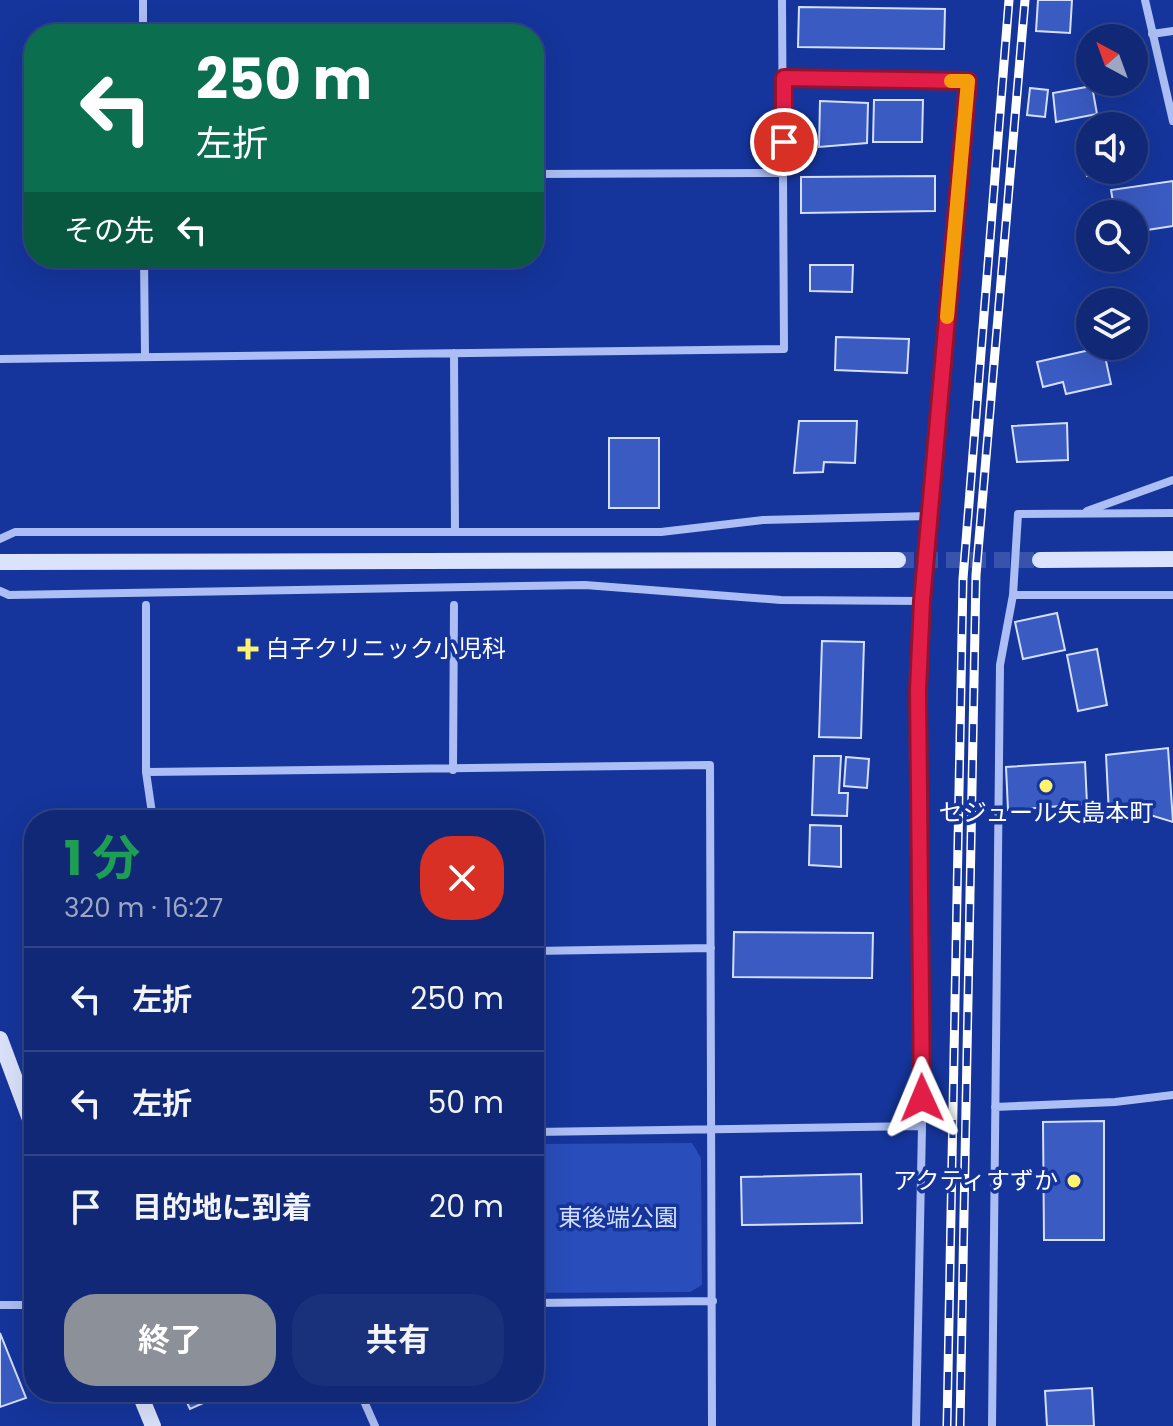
<!DOCTYPE html>
<html lang="ja">
<meta charset="utf-8">
<style>
:root{--surface:#102875;--page:#19307a;--text:#f1f3f6;--muted:#9ca6c5;--line:#304487;--accent:#8c9099}
body{margin:0;font-family:Poppins,"Noto Sans JP",sans-serif;background:var(--page);color:var(--text);height:100vh;display:flex;flex-direction:column;font-size:30px;white-space:nowrap}
*{box-sizing:border-box;margin:0}
p{font-size:26px;color:var(--muted)}
.icon{flex:none;width:44px;height:44px;fill:none;stroke:currentColor;stroke-width:2;stroke-linecap:round;stroke-linejoin:round}
.map{position:relative;flex:1;overflow:hidden}
.panel{position:absolute;left:24px;top:810px;width:520px;height:592px;display:flex;flex-direction:column;background:var(--surface);border-radius:32px;box-shadow:0 8px 32px #0002,0 0 0 2px var(--line)}
.panel>*{flex:none}
.hud{position:absolute;left:24px;top:24px;width:520px;height:244px;border-radius:32px;box-shadow:0 8px 32px #0002,0 0 0 2px var(--line);background:#0b6e4f;color:#fff;overflow:hidden}
.needle{width:52px;rotate:319deg}
.buttons{position:absolute;left:1076px;top:24px;display:grid;gap:16px}
.buttons a{display:grid;place-items:center;width:72px;height:72px;border-radius:50%;background:var(--surface);box-shadow:0 8px 32px #0002,0 0 0 2px var(--line);font-size:40px}
.pin{position:absolute;display:grid;place-items:center;width:68px;height:68px;color:#fff;margin:-34px;border:4px solid #fff;border-radius:50%;box-shadow:0 2px 8px #0007}
.me{position:absolute;width:88px;margin:-44px;rotate:359deg;stroke-linejoin:round;filter:drop-shadow(0 0 6px #0008)}
.turn{display:flex;align-items:center;gap:28px;height:168px;padding:0 40px;font-size:36px}
.turn .icon{width:104px;height:104px;stroke-width:2.5}
.turn b{display:block;font-size:56px;line-height:68px}
.then{display:flex;align-items:center;height:76px;padding:0 40px;background:#0003;gap:16px;font-size:30px}
.round{display:grid;place-items:center;flex:none;width:84px;height:84px;border-radius:32px;background:var(--page)}
.headline{display:flex;align-items:center;justify-content:space-between;height:136px;padding:0 40px}
h1{font-size:48px;font-weight:700;line-height:60px;color:#1e9e55}
.cta{display:flex;gap:16px;margin-top:auto;padding:16px 40px}
.cta a{flex:1;height:92px;border-radius:32px;background:var(--accent);color:#fff;font-size:32px;font-weight:700;line-height:92px;text-align:center}
.cta a+a{background:var(--page);color:var(--text)}
ul{padding:0;list-style:none}
li{display:flex;align-items:center;gap:24px;height:104px;padding:0 40px;border-top:2px solid var(--line)}
li div{flex:1}
li b{display:block;font-size:30px}
li em{font-style:normal}
.map>svg:first-child{display:block}
</style>
<div class="map">
<svg width="1173" height="1426" viewBox="0 0 1173 1426">
<rect width="100%" height="100%" fill="#15359c"/>
<path fill="#294dba" d="M692,1143L701,1158L702,1285L690,1292L534,1293V1144Z"/>
<path fill="#3a5bc2" stroke="#d4defd" stroke-width="2" d="M1038,0H1072L1070,33L1036,31Z
M799,7L945,9L944,49L798,47Z
M1092,86L1097,114L1056,122L1053,93Z
M1030,88L1048,90L1045,117L1027,115Z
M874,100H923L922,142H873Z
M820,101L868,103L867,143L819,147Z
M1090,156V170H1121L1087,176L1083,157Z
M935,176V211L801,213V177Z
M1173,181V226L1134,232V214H1115L1111,190Z
M810,265H853L852,292L810,291Z
M836,337L909,339L907,373L835,370Z
M1103,347L1111,384L1066,394L1063,382L1043,387L1037,362Z
M799,421H857L855,463L824,462L823,472L794,473Z
M1067,423L1068,460L1017,462L1012,426Z
M609,438H659V508H609Z
M1057,613L1065,650L1023,659L1015,622Z
M822,641L864,642L861,738L819,737Z
M1097,649L1107,705L1078,711L1067,655Z
M1168,748L1173,822L1147,814L1109,815L1106,755Z
M814,756H841L839,793H848L847,816L812,815Z
M846,757L869,759L867,788L844,786Z
M1085,762L1087,804L1008,810L1006,767Z
M810,825L841,826V867L809,865Z
M734,932L873,933L872,978L733,977Z
M1104,1121V1240H1044L1043,1122Z
M861,1174L862,1223L742,1225L741,1177Z
M0,1333L26,1398L0,1407Z
M1092,1388L1094,1426H1047L1045,1391Z
M182,1392H228L190,1409Z"/>
<g fill="none" stroke-linecap="round" stroke-linejoin="round">
<path stroke="#3853ab" stroke-width="16" stroke-dasharray="16 8" stroke-linecap="butt" d="M898,560H1040"/>
<path stroke="#acbef3" stroke-width="8" d="M1145,0L1173,121
M143,34V0
M1152,34L1173,31
M534,174L783,173
M144,258L145,354
M454,353L455,532
M0,359L784,349L782,0
M1087,511L1173,480
M0,539L15,532H661L763,520L929,516L968,81L784,78
M0,591L9,595L585,585L781,600L922,601
M1013,595L1018,514L1173,513
M146,605V772L153,820
M453,770L454,605
M146,772L710,765L712,1426
M534,951L711,948
M995,1107L1115,1102L1173,1095
M534,1132L922,1126L918,690L929,516
M534,1303L713,1301
M0,1305H34
M360,1392L375,1426
M916,1426L922,1126
M992,1426L1000,665L1013,595H1173"/>
<path stroke="#dbe3fc" stroke-width="16" d="M1040,560L1173,559
M0,562L898,560
M0,1039L34,1130
M139,1392L153,1426"/>
<g stroke="#fff" stroke-width="9">
<path id="rail" d="M947,1426L963,579L1009,0
M960,1426L976,575L1025,0"/>
</g>
<use href="#rail" stroke="#15359c" stroke-width="6" stroke-dasharray="18" stroke-linecap="butt"/>
</g>
<g fill="none" stroke-linecap="round" stroke-linejoin="round">
<g stroke="#92132f" stroke-width="20">
<path id="route" d="M784,142V78L968,81L922,601L918,690L922,1098"/>
</g>
<use href="#route" stroke="#e11d48" stroke-width="14"/>
<path stroke="#f59e0b" stroke-width="14" d="M947,317L968,81H951"/>
</g>
<g fill="#fff26e" stroke="#15359c" stroke-width="3">
<path d="M244 637h8v8h8v8h-8v8h-8v-8h-8v-8h8z"/>
<circle cx="1046" cy="786" r="8"/>
<circle cx="1074" cy="1181" r="8"/>
</g>
<g text-anchor="middle" stroke-width="7" stroke-linejoin="round" paint-order="stroke">
<g font-size="24" fill="#fff" stroke="#15359c" text-anchor="start">
<text x="266" y="657">白子クリニック小児科</text>
<text x="1046" y="821" text-anchor="middle">セジュール矢島本町</text>
<text x="1058" y="1189" text-anchor="end">アクティすずか</text>
</g>
<g font-size="24" fill="#d4defd" stroke="#15359c">
<text x="618" y="1226">東後端公園</text>
</g>
</g>
</svg>
<div class="buttons">
<a><svg class="needle" viewBox="-14 -14 28 28"><path d="M0-13l5 13h-10z" fill="#e53935"/><path d="M0 13l5-13h-10z" fill="#9ca6c5"/></svg></a>
<a><svg class="icon" aria-label="sound" viewBox="0 0 24 24"><path d="M4 9h4l5-4v14l-5-4H4zM17 9q2 3 0 6"/></svg></a>
<a><svg class="icon" aria-label="search" viewBox="0 0 24 24"><circle cx="10" cy="10" r="6"/><path d="M15 15l6 6"/></svg></a>
<a><svg class="icon" aria-label="layers" viewBox="0 0 24 24"><path d="M12 4l9 5-9 5-9-5zM3 14l9 5 9-5"/></svg></a>
</div>
<div class="pin" style="left:784px;top:142px;background:#d93025"><svg class="icon" aria-label="arrive" viewBox="0 0 24 24"><path d="M6 21V4h12l-3 4 3 4H6"/></svg></div>
<svg class="me" style="left:922px;top:1098px" viewBox="-20 -20 40 40"><path d="M0-17L14 15 0 8-14 15z" fill="#e11d48" stroke="#fff" stroke-width="4"/></svg>
<div class="hud">
<div class="turn"><svg class="icon" aria-label="left" viewBox="0 0 24 24"><path d="M17 20v-9H6M10 6l-5 5 5 5"/></svg><div><b>250 m</b>左折</div></div>
<div class="then">その先<svg class="icon" aria-label="left" viewBox="0 0 24 24"><path d="M17 20v-9H6M10 6l-5 5 5 5"/></svg></div>
</div>
<section class="panel">
<div class="headline"><div><h1>1 分</h1><p>320 m · 16:27</p></div><a class="round" style="background:#d93025;color:#fff"><svg class="icon" aria-label="close" viewBox="0 0 24 24"><path d="M6 6l12 12M18 6L6 18"/></svg></a></div>
<ul>
<li><svg class="icon" aria-label="left" viewBox="0 0 24 24"><path d="M17 20v-9H6M10 6l-5 5 5 5"/></svg><div><b>左折</b></div><em>250 m</em></li>
<li><svg class="icon" aria-label="left" viewBox="0 0 24 24"><path d="M17 20v-9H6M10 6l-5 5 5 5"/></svg><div><b>左折</b></div><em>50 m</em></li>
<li><svg class="icon" aria-label="arrive" viewBox="0 0 24 24"><path d="M6 21V4h12l-3 4 3 4H6"/></svg><div><b>目的地に到着</b></div><em>20 m</em></li>
</ul>
<div class="cta"><a>終了</a><a>共有</a></div>
</section>
</div>
